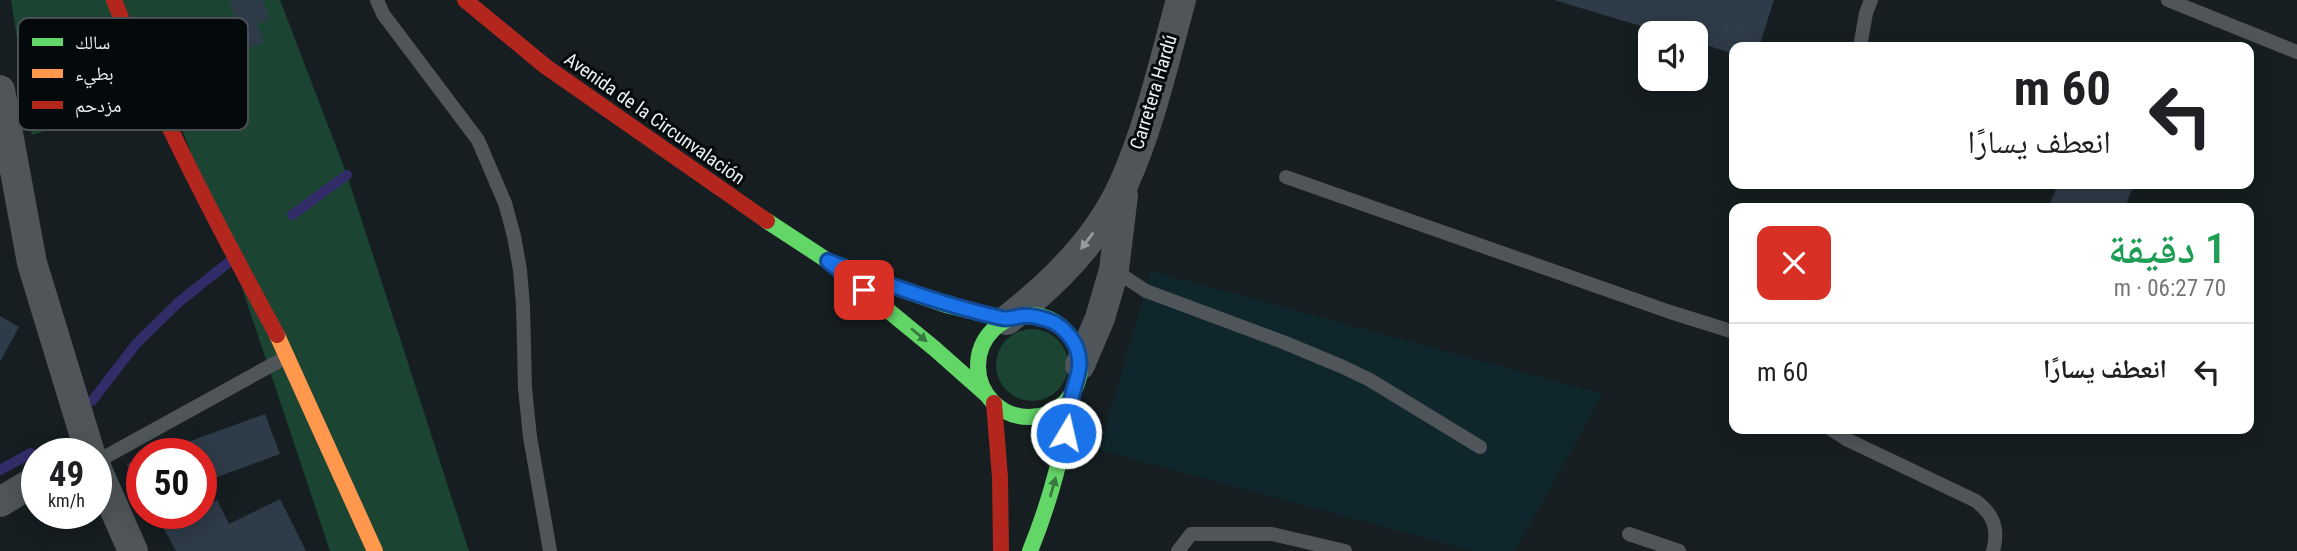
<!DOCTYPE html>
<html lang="ar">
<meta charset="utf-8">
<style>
:root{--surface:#fff;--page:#f2f2f2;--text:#202124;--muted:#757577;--line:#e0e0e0}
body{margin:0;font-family:"Roboto Condensed","Noto Naskh Arabic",sans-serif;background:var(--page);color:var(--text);direction:rtl;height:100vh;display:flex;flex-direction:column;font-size:26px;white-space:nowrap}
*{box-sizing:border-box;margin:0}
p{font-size:23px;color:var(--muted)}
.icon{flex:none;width:38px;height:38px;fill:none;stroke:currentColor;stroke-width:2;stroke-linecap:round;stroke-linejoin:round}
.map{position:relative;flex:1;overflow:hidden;direction:ltr}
.drawer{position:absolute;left:1729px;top:203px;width:525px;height:231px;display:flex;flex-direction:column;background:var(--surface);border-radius:14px;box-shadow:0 4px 18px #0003;direction:rtl}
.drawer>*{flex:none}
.hud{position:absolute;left:1729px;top:42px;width:525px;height:147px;border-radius:14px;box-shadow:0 4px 18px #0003;direction:rtl;background:#fff;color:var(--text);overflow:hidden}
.buttons{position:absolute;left:1638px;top:21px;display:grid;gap:14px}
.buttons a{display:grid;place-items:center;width:70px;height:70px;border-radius:14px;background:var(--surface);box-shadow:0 4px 18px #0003;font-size:35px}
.speed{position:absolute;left:21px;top:438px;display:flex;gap:14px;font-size:35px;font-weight:700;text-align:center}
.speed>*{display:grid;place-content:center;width:91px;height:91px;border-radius:50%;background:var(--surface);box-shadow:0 4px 18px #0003;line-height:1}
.speed small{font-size:18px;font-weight:400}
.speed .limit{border:10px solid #d22;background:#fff;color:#111}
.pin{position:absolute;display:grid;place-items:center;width:60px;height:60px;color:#fff;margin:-30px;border-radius:14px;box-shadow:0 4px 10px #0006}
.me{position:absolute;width:77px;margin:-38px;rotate:9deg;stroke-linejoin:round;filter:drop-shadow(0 0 5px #0008)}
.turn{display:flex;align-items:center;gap:24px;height:147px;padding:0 28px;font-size:32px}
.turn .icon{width:91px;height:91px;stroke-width:2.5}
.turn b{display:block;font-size:49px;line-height:60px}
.round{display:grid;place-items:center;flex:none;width:74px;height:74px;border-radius:14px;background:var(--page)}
.headline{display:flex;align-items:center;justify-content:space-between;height:119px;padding:0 28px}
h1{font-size:42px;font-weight:600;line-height:52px;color:#1e9e55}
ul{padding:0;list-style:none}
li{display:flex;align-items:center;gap:21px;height:98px;padding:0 28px;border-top:2px solid var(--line)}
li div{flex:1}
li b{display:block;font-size:26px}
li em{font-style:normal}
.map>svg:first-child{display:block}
</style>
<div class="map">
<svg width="2297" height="551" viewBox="0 0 2297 551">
<rect width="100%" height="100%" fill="#161e21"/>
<path fill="#10262d" d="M1151,271L1603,394L1515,551H1474L1099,450Z"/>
<path fill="#1b4433" d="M11,0H280L347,175L469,551H330L242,288L167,90L32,135Z
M996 365a36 36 0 1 1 72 0a36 36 0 1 1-72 0Z"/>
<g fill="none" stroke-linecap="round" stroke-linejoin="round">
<path stroke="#322d68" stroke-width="10" d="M292,215L347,175
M92,401L136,344L179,302L229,262
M0,470L31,453"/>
</g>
<path fill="#2e3b48" d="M235,0H263L270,19L257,24L264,42L248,49L229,2Z
M1554,0H1774L1759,47H1734V54L1696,42V33H1664Z
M2058,184H2134L2125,208H2048Z
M0,316L19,327L0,362Z
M265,414L280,454L201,483V453H157Z
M142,458V501L127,464Z
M280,499L306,551H176L163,527L192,513H201V508L217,500L229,524Z"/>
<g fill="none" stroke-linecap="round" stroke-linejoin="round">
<path stroke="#4f5558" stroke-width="14" d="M377,0L383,14L478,140L505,203L514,236L520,270L523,305L525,388L530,437L550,551
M2168,0L2297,52
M1860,47L1866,13L1871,0
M1286,177L1670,312L1734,332
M1114,270L1146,291L1283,342L1343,367L1370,380L1480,447
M1831,429L1848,440L1976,501C1994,515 1999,529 1993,551
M96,462L288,356
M1629,534L1679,551
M1178,551L1191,534H1272L1345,551"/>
<path stroke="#4f5558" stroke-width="30" d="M0,90L32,263L90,453
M1007,320C1054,283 1099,239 1124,183C1150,125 1164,61 1181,0
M1080,365L1100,318L1114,270L1123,195
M96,467L133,551
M0,502L37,480"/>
<path stroke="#63d668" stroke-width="16" d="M767,221L828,261L935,349L987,395
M862,276L946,305L1007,320
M978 366a51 51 0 1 1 102 0a51 51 0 1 1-102 0Z
M1030,551C1052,497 1063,450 1073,393"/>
<path stroke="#ff974d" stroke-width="16" d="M277,335L375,551"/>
<path stroke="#b3261e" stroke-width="16" d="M114,0C159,115 218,226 277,335
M465,0L545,66L767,221
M994,403L1000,477L1001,551"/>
</g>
<defs><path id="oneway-solid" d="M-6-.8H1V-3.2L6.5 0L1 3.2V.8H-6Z" transform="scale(1.75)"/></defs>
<use fill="#949c9f" href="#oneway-solid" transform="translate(1087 241) rotate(127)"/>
<g fill="#387a3f">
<use href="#oneway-solid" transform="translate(919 335) rotate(40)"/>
<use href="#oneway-solid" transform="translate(1053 487) rotate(-74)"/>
</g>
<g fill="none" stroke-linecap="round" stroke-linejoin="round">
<g stroke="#114b97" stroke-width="18">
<path id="route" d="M864,290L828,261C886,285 940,304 1001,318C1009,320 1014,317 1022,316C1032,315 1043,318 1053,322C1063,327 1073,338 1077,349C1083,367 1076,379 1072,396C1069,408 1068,420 1066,433"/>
</g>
<use href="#route" stroke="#1a73e8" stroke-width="12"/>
</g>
<g text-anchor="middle" stroke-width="6" stroke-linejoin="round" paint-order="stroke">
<g font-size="19" fill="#e9f2f6" stroke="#04090c">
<text transform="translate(1153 92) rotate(-73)" y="7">Carretera Hardú</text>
<text transform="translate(655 118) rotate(35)" y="7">Avenida de la Circunvalación</text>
</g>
</g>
<rect x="18" y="18" width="230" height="112" rx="10" fill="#04090c" stroke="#494f52" stroke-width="2"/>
<rect x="32" y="38" width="31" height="8" fill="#63d668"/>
<rect x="32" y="69" width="31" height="9" fill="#ff974d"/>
<rect x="32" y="101" width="31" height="8" fill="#b3261e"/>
<g font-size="19" fill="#e9f2f6">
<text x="75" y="49">سالك</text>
<text x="75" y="80">بطيء</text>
<text x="75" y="112">مزدحم</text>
</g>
</svg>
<div class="buttons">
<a><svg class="icon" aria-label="sound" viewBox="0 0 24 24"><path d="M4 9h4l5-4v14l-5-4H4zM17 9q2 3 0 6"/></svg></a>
</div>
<div class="speed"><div>49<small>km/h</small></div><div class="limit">50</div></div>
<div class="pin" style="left:864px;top:290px;background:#d93025"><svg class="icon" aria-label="arrive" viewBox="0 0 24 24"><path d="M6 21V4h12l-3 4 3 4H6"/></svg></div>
<svg class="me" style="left:1066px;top:433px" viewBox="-20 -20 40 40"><circle r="17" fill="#1a73e8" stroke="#fff" stroke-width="3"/><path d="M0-11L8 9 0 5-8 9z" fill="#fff"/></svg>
<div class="hud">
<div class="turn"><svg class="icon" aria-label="left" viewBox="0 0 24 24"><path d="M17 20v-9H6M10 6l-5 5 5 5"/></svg><div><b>60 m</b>انعطف يسارًا</div></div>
</div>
<section class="drawer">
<div class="headline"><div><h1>1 دقيقة</h1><p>70 m · 06:27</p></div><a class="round" style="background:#d93025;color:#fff"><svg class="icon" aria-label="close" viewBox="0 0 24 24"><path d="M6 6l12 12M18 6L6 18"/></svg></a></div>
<ul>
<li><svg class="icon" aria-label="left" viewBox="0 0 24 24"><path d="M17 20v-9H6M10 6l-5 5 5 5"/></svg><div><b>انعطف يسارًا</b></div><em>60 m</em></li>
</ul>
</section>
</div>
